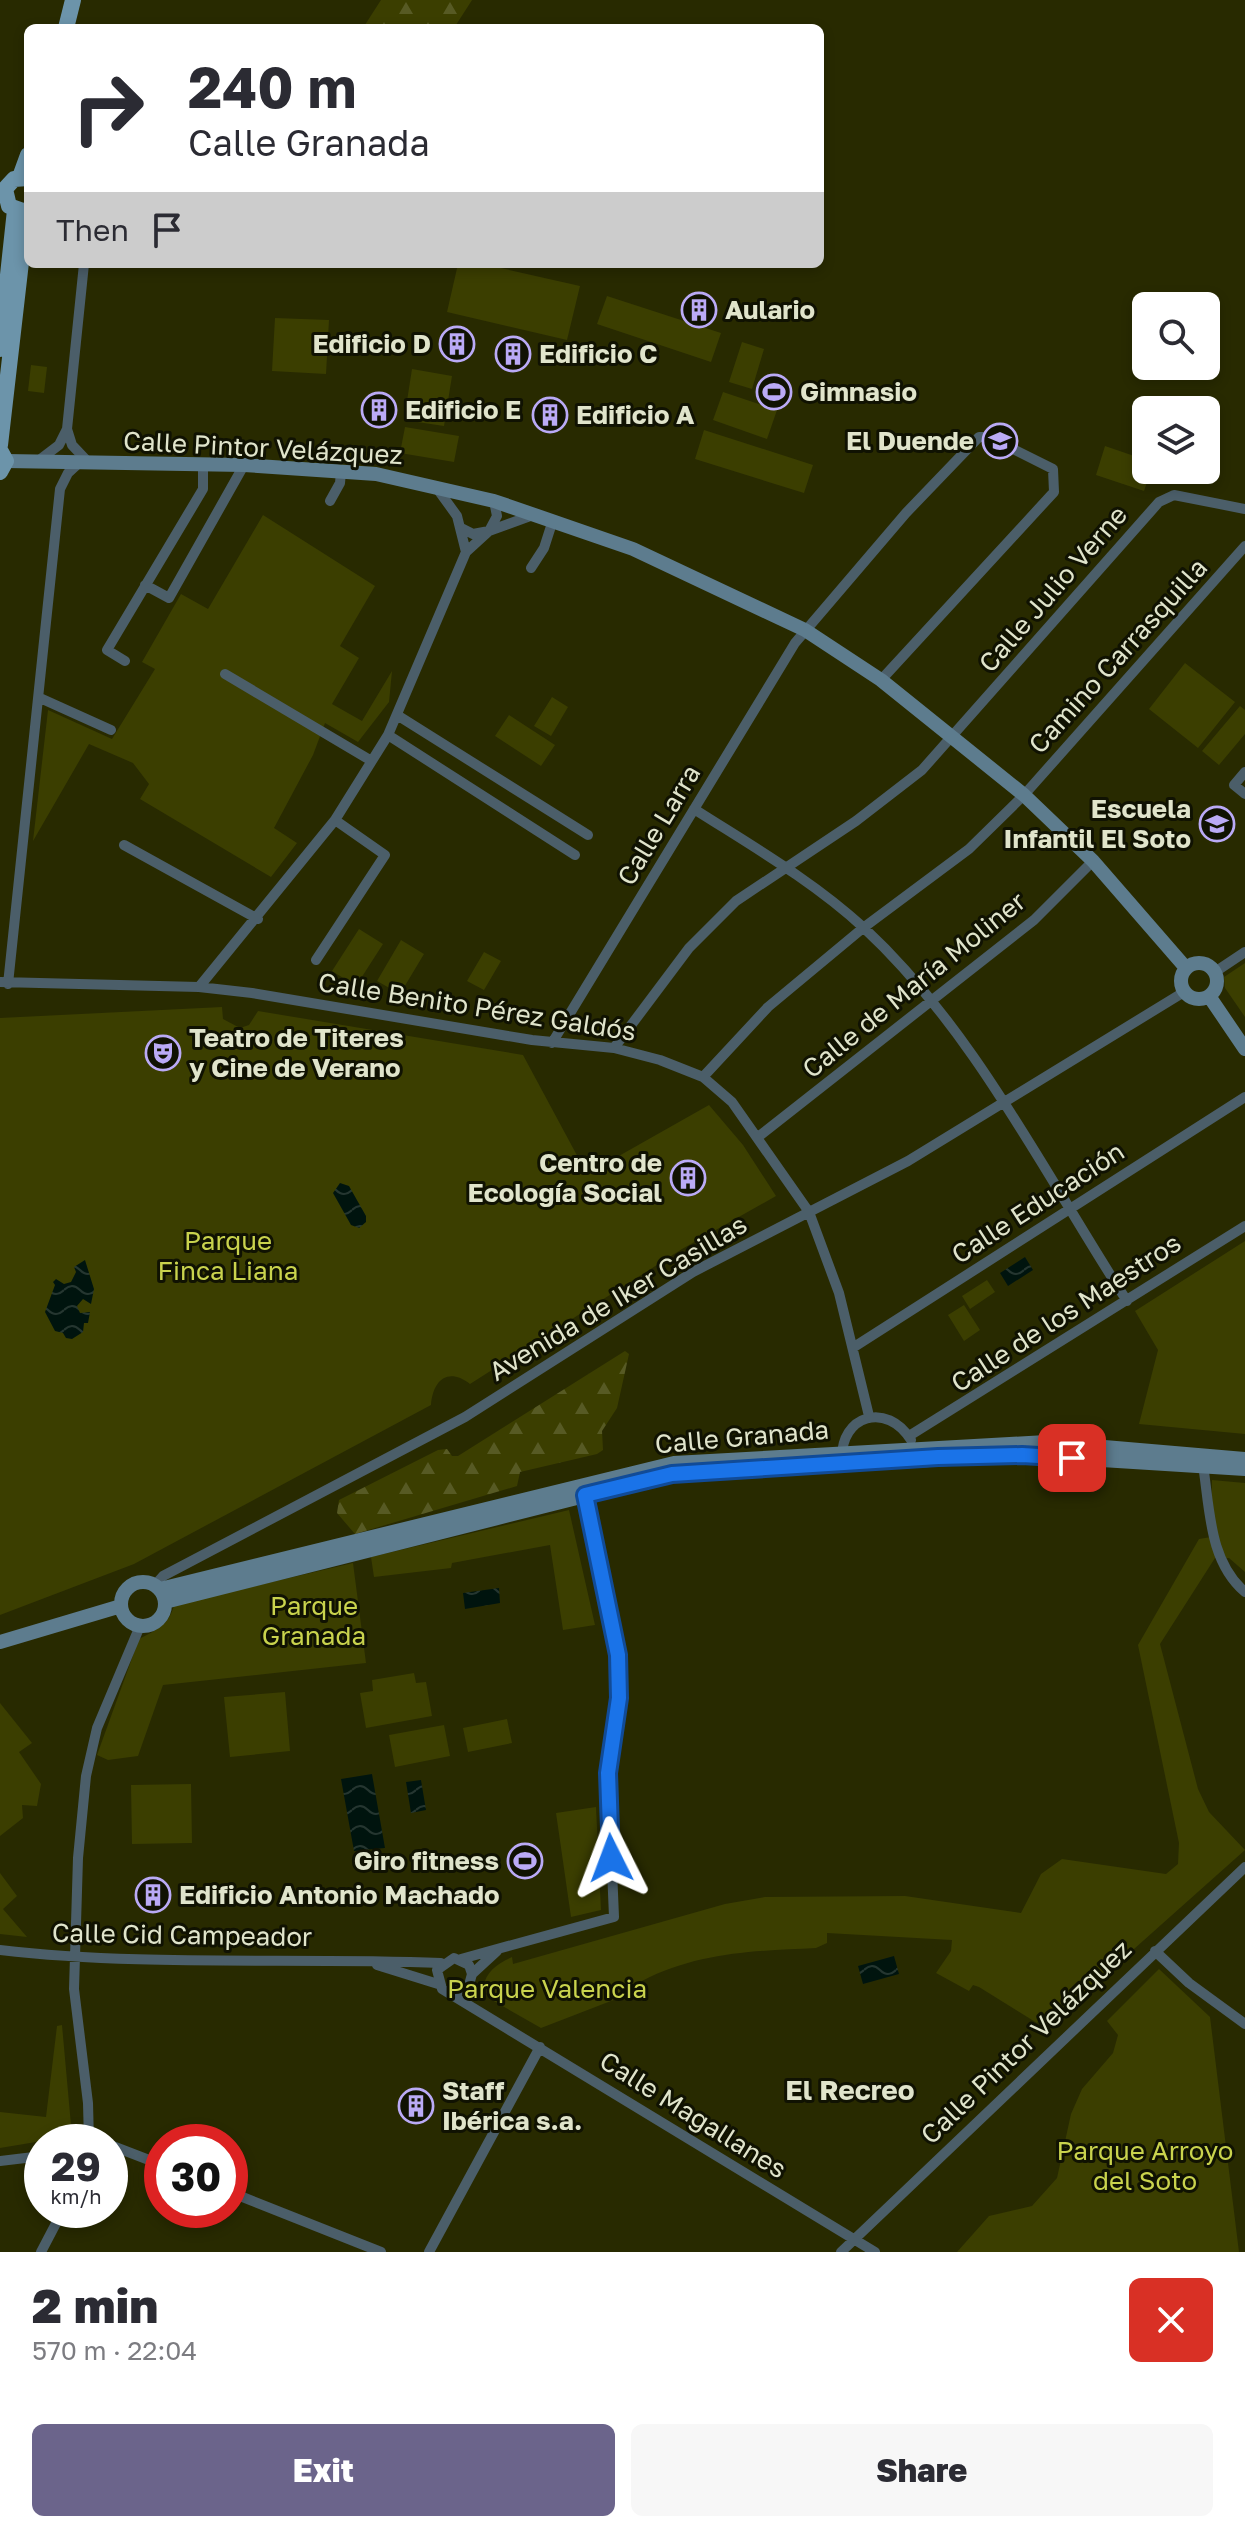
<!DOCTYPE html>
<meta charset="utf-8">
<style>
:root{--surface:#fff;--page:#f7f7f7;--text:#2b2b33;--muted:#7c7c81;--accent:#6b648b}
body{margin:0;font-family:"Golos Text",sans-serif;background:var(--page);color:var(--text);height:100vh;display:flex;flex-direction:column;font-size:30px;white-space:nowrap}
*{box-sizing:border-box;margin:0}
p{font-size:26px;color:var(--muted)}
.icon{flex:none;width:44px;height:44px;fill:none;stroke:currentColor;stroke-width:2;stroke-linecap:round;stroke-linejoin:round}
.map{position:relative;height:2252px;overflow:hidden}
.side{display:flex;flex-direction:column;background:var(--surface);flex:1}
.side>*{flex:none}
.hud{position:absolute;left:24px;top:24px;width:800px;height:244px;border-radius:12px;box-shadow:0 4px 12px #0003;background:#fff;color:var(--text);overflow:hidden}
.buttons{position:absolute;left:1132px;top:292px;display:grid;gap:16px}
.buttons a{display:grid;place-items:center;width:88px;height:88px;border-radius:12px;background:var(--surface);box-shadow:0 4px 12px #0003;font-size:40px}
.speed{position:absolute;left:24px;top:2124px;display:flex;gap:16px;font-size:40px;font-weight:700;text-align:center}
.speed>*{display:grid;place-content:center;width:104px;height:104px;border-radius:50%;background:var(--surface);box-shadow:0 4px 12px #0003;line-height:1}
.speed small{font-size:20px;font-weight:400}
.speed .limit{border:12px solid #d22;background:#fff;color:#111}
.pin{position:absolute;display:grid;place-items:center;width:68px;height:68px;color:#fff;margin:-34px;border-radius:16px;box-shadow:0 4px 12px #0006}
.me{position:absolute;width:88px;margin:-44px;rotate:357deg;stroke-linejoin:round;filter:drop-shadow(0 0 6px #0008)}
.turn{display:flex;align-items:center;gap:28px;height:168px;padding:0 32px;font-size:36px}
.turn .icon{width:104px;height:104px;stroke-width:2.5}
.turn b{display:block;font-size:56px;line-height:68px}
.then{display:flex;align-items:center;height:76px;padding:0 32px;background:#0003;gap:16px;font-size:30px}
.round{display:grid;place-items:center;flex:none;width:84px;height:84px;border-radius:12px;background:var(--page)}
.headline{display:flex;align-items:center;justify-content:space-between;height:136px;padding:0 32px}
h1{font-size:48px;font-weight:800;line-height:60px}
.action{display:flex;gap:16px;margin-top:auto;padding:16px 32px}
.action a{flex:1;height:92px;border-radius:12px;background:var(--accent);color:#fff;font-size:32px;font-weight:800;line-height:92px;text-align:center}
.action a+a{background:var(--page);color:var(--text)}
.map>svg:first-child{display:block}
</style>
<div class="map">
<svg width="1245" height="2252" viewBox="0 0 1245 2252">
<defs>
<pattern id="forest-firs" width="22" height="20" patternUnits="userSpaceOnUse" patternTransform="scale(2)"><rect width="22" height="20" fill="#3b3e00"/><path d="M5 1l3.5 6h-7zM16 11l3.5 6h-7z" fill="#575a24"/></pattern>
<pattern id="water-waves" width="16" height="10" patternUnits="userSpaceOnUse" patternTransform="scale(2)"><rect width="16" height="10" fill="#00140e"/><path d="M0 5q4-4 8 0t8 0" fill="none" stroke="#253630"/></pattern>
</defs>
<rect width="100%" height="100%" fill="#282a00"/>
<path fill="url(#forest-firs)" d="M381,0H472L454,28H363Z
M625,1351L629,1354L617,1408L602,1431L603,1450L597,1454L520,1472L517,1486L355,1534L337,1513L339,1500L438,1450L447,1449L452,1456H458Z"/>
<path fill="#3b3e00" d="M458,264H483L580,286L567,340L447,312Z
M607,296L721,333L711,362L597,324Z
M275,318L329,320L326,374L272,371Z
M742,342L764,349L752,389L729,382Z
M31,365L47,367L44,393L28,391Z
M412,369L452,376L444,426L404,420Z
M723,392L777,410L767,439L713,420Z
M405,427L459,436L454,462L400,453Z
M704,430L813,465L804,493L695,459Z
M1105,446L1146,460V470H1151L1144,491L1096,475Z
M263,515L375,586L340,646L359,658L332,704L362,721L392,671L389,702L358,742L325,723L313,755L274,828L297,843L271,877L140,799L149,784L133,763L89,744L33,841L48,710L112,739L155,669L142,662L181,594L208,609Z
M1185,663L1235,702L1198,748L1149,709Z
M552,697L568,707L551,736L534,726Z
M1240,706L1245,710V734L1219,765L1202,751Z
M509,715L555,745L541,766L495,736Z
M359,929L383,944L356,986L332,971Z
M401,940L424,954L400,994L377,981Z
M484,952L501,961L484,990L467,981Z
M1245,963V1017L1225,988L1224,977Z
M222,1007L223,1019L240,1028L249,1025L258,1011L523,1055L587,1174L709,1105L743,1145L776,1196L682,1249L470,1384C448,1367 433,1380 431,1405L134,1564L0,1615V1018Z
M1245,1241V1434L1139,1424L1158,1350L1135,1311Z
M987,1280L995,1292L970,1309L962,1296Z
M964,1305L980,1330L964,1341L948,1315Z
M1212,1480L1245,1483V1572L1229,1558H1215L1160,1644L1198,1789L1209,1812L1245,1850L1051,2023L1040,2019L1037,2023L979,1987L973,1985L969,1991L936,1973L951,1951L952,1940L827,1933V1943L816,1948C755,1951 698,1952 642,1981V1989L541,2028L492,2000L483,1988C486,1971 497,1964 512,1957L513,1964L725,1904L765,1897L905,1896L1021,1913L1041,1874L1062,1859L1166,1874L1178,1864L1179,1843L1138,1645L1199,1539L1211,1537Z
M569,1510L595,1625L563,1630L550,1545L452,1563L451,1568L374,1577L371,1557Z
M353,1563L366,1663L163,1685L138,1756L108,1760L97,1755L139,1639C155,1631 170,1624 174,1605Z
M414,1673L416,1683L426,1682L432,1716L366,1728L360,1693L373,1691L372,1680Z
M285,1692L290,1751L230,1757L224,1697Z
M0,1703L32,1743L19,1752L41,1784L37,1806L22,1805L23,1818L0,1836Z
M507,1719L512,1743L468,1752L463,1728Z
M444,1725L450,1756L395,1767L389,1735Z
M191,1784L192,1843L132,1844L131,1785Z
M596,1807L601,1910L571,1917L556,1813Z
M0,1873L17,1896L3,1909L27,1937L0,1934Z
M1159,1969L1210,2017L1239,2252H957L989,2216L1032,2206L1057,2178L1071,2114L1082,2089L1113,2053L1118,2035L1107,2021Z
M62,2025L72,2136L0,2148V2112L46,2117L57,2026Z"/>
<path fill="url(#water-waves)" d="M340,1183L349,1186L366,1216V1222L359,1228L351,1225L333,1193Z
M1025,1257L1033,1270L1008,1286L1000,1273Z
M85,1260L94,1289L91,1304L83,1299L77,1306L80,1313L90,1312L88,1323H84L83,1332L72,1339L66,1338L63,1333L55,1331L45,1312L55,1285L53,1282L56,1279L64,1284L71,1282L76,1272L74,1267Z
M499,1588L500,1603L465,1609L463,1593Z
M372,1774L385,1848L354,1851L341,1779Z
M421,1780L426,1810L411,1813L406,1782Z
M894,1956L899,1974L863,1984L858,1966Z"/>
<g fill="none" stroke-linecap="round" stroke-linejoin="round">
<path stroke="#4b5e69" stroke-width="10" d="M67,429L72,445L89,463
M38,461L59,445L67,429L84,264
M436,487L457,516L466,552
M330,501L340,483L341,472
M461,528L473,534L489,531L497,516L494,501
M531,568L544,548L553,520
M145,585L169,598L244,465
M125,661L107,650L203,489V465
M225,674L370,760
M40,698L111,730
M397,715L588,835
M388,735L575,855
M1245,772L1234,785L1245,794
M694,809C752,846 813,881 864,928C975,1031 1045,1175 1127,1301
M124,845L258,919
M316,960L385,855L335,820
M1215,972L1245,952
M0,982L199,987L252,993L532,1040L614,1048L660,1060L703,1077L732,1102L809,1212L839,1293L869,1416
M8,984L60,489L68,473L80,462
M199,987L335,820L388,735L466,552L489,531L533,515
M552,1043L795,643L906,513L979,437H989L1053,469L1054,492L881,680
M614,1048L689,948L736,901L856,821L922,770L1159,502L1174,495L1245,509
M703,1077L768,1007L863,928L969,849L1024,795L1245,546
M758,1137L1034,920L1093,861
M854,1347L1245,1097
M909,1436L1245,1226
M842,1460C840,1415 887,1401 911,1440
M1203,1465C1210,1510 1209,1561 1245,1592
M155,1585L163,1576L465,1417L693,1272L908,1161L1184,992
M0,1950C146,1967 294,1957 441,1963
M1155,1951L1189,1983L1245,2024
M461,1959L614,1917L608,1773L619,1698L618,1655L585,1495
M377,1965L438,1984
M472,1974L497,1951
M454,1994L469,1985L472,1974L469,1965L454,1958L437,1970L442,1989L875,2252
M89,2142L88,2103L74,1989L78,1858L86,1776L97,1728L140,1626
M110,2145L162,2165
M0,2161L42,2156
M230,2192L381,2252
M41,2252L63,2210
M429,2252L540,2047
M841,2252L1245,1867"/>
<path stroke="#5d7c8e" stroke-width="14" d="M6,461L244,465L376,474L494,501L633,549L805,630L881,680L1024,795L1093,861L1186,968
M1181 981a18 18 0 1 1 36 0a18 18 0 1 1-36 0Z
M1209,996L1245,1049
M121 1604a22 22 0 1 1 44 0a22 22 0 1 1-44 0Z
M160,1589L674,1463L1046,1442L1245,1459
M165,1602L672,1474L1022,1455L1245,1469
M0,1642L121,1606"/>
<path stroke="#6c94aa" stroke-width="16" d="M66,28L73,0
M20,177L28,155
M23,211L9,206L5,189L14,179L28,178
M0,349L15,210
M0,445L27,210
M0,450L6,461L0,472"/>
</g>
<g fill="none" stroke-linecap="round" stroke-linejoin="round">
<g stroke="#114b97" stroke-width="20">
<path id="route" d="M611,1858L608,1773L619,1698L618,1655L585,1495L672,1474L938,1457L1022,1455L1072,1458"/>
</g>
<use href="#route" stroke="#1a73e8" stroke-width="14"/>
</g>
<defs>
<g id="building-ring" transform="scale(1.8)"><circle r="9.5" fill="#101202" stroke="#baaaf6" stroke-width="1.5"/><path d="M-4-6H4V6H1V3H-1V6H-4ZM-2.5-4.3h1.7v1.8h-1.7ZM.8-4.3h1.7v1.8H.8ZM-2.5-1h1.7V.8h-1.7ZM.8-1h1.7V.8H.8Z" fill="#baaaf6"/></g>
<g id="stadium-ring" transform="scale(1.8)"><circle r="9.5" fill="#101202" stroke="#baaaf6" stroke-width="1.5"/><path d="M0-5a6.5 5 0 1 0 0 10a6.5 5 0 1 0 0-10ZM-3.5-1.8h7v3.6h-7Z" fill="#baaaf6"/></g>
<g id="school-ring" transform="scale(1.8)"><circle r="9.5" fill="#101202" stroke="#baaaf6" stroke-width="1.5"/><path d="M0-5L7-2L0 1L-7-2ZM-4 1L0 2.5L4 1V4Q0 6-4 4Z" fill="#baaaf6"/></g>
<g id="theatre-ring" transform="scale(1.8)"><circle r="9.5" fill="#101202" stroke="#baaaf6" stroke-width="1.5"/><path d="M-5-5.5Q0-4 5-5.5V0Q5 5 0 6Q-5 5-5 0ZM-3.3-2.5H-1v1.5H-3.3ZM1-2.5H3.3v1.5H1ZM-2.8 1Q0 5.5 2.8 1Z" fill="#baaaf6"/></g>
</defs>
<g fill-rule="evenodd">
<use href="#building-ring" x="699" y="310"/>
<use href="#building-ring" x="457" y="344"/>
<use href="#building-ring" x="513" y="354"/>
<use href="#stadium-ring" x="774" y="392"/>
<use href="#building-ring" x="379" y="410"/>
<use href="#building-ring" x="550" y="415"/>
<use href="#school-ring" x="1000" y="441"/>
<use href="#school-ring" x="1217" y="824"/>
<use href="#theatre-ring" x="163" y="1053"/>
<use href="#building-ring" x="688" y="1178"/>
<use href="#stadium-ring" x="525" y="1861"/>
<use href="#building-ring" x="153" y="1895"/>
<use href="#building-ring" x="416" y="2106"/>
</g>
<g text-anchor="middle" stroke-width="6" stroke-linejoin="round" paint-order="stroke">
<g font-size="26" font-weight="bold" fill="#e0e4cb" stroke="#101202" text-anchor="start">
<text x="725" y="319">Aulario</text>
<text x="431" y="353" text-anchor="end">Edificio D</text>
<text x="539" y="363">Edificio C</text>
<text x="800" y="401">Gimnasio</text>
<text x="405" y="419">Edificio E</text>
<text x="576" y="424">Edificio A</text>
<text x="974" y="450" text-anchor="end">El Duende</text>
<text x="1191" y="818" text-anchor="end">Escuela<tspan x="1191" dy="30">Infantil El Soto</tspan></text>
<text x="189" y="1047">Teatro de Titeres<tspan x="189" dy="30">y Cine de Verano</tspan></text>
<text x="662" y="1172" text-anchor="end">Centro de<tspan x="662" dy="30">Ecología Social</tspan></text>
<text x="499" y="1870" text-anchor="end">Giro fitness</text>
<text x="179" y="1904">Edificio Antonio Machado</text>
<text x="442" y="2100">Staff<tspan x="442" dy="30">Ibérica s.a.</tspan></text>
</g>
<g font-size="26" fill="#e0e4cb" stroke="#101202">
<text transform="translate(263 448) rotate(3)" y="9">Calle Pintor Velázquez</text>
<text transform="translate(1053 589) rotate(-49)" y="9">Calle Julio Verne</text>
<text transform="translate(1118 656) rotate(-48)" y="9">Camino Carrasquilla</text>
<text transform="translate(659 825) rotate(-59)" y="9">Calle Larra</text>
<text transform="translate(914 985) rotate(-39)" y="9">Calle de María Moliner</text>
<text transform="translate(477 1007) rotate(9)" y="9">Calle Benito Pérez Galdós</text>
<text transform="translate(1038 1203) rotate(-33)" y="9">Calle Educación</text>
<text transform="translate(618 1298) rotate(-31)" y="9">Avenida de Iker Casillas</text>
<text transform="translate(1066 1313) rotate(-33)" y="9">Calle de los Maestros</text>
<text transform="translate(742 1437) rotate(-5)" y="9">Calle Granada</text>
<text transform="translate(182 1935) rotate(1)" y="9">Calle Cid Campeador</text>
<text transform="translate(1026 2042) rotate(-44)" y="9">Calle Pintor Velázquez</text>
<text transform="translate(693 2115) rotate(32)" y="9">Calle Magallanes</text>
</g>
<g font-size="26" fill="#c9d34d" stroke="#101202">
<text x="228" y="1250">Parque<tspan x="228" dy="30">Finca Liana</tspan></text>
<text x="314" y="1615">Parque<tspan x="314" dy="30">Granada</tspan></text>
<text x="547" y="1998">Parque Valencia</text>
<text x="1145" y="2160">Parque Arroyo<tspan x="1145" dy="30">del Soto</tspan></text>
</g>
<g font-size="28" font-weight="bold" fill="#e0e4cb" stroke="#101202">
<text x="850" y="2100">El Recreo</text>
</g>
</g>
</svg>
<div class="buttons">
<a><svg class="icon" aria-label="search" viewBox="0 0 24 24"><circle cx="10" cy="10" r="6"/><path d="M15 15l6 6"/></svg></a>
<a><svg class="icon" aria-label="layers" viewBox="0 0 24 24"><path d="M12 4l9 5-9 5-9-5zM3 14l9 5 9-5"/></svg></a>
</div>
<div class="speed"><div>29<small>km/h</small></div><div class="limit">30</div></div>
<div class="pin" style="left:1072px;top:1458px;background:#d93025"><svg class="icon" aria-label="arrive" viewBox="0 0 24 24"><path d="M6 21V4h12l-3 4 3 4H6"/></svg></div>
<svg class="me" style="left:611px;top:1858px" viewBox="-20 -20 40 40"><path d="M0-17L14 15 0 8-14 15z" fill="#1a73e8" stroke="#fff" stroke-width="4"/></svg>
<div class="hud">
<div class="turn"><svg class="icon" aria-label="right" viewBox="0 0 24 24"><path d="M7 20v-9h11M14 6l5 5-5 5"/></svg><div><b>240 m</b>Calle Granada</div></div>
<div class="then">Then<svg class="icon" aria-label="arrive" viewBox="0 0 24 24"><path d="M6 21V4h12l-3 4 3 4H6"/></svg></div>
</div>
</div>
<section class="side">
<div class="headline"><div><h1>2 min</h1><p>570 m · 22:04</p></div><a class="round" style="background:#d93025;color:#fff"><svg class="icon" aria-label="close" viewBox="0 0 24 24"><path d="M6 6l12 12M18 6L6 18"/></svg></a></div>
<div class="action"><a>Exit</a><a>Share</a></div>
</section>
